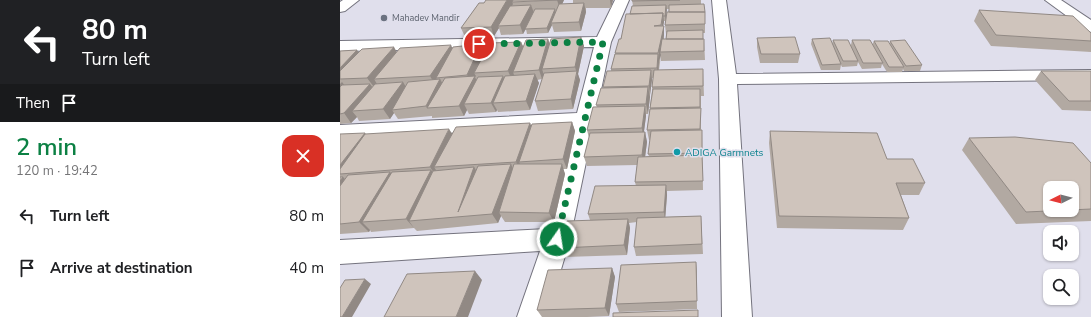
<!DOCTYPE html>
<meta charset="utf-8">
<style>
:root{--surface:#fff;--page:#f2f2f2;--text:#202124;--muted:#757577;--accent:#0b8043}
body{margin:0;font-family:"Nunito Sans",sans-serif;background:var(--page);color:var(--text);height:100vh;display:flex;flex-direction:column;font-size:15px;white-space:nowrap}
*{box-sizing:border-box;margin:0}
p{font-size:13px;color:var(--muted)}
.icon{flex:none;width:22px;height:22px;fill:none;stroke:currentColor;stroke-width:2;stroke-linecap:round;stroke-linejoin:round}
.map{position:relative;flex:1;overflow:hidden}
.drawer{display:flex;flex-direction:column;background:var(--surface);width:340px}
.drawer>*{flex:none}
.top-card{background:#202124;color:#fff;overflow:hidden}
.needle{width:26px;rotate:264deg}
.controls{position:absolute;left:703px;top:181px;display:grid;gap:8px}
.controls a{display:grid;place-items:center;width:36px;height:36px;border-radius:8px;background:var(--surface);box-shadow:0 1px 3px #0004;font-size:20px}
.pin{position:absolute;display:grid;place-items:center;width:34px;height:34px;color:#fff;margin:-17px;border:2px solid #fff;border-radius:50%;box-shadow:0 1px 4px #0007}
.me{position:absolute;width:44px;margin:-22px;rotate:13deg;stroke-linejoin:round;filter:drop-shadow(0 0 3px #0008)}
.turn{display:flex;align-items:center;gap:14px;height:84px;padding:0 16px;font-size:18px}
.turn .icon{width:52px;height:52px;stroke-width:2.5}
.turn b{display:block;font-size:28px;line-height:34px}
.then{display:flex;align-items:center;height:38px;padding:0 16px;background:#0003;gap:8px;font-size:15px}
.round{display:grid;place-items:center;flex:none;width:42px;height:42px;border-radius:12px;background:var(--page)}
.headline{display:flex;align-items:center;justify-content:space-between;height:68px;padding:0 16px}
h1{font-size:24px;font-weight:600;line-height:30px;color:var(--accent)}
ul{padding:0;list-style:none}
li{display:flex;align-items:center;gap:12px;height:52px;padding:0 16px}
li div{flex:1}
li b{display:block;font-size:15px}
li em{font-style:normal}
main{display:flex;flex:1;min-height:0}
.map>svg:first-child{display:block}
</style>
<main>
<section class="drawer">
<div class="top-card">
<div class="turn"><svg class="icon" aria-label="left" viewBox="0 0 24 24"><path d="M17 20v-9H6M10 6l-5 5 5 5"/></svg><div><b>80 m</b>Turn left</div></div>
<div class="then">Then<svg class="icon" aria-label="arrive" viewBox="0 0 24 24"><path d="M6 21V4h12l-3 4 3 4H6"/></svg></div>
</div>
<div class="headline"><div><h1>2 min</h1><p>120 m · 19:42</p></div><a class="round" style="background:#d93025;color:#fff"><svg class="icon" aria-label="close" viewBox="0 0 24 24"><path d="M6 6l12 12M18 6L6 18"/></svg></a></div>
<ul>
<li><svg class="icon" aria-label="left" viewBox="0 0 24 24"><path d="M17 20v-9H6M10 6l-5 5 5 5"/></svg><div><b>Turn left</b></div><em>80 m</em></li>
<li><svg class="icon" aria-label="arrive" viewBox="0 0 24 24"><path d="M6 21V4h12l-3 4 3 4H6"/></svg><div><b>Arrive at destination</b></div><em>40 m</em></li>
</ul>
</section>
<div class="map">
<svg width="751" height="317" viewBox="0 0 751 317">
<rect width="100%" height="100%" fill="#e0dfec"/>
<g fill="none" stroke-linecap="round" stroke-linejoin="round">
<g stroke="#74737e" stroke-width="2">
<path id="minor" d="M3,0H19L5,11L0,12V2Z
M275,0H289L271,42L230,239L207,317H177L200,251L0,264V240L207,229L233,126L0,139V125L237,113L254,47L0,51V41L257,37Z
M372,0H386L396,74L751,70V80L397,84L412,317H382L379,79Z
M705,0H721L751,20V32L746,30Z"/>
</g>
<use href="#minor" fill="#fff" fill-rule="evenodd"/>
</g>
<path fill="#b2a9a2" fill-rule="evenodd" d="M224,0L222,4H233V0H273L271,8H246V12L241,31L214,32L212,25L208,33L187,34L186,29L183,34L161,35L159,28L154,36L125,37L121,28L139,3Z
M292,0H361V4L365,12V33H363V39H364L365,60L321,61V55L319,70L363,69L364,96H361V130H362L363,190L327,191V195L325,217L361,216L363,254L296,256L294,247L297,222L289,223L290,228L287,255L225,257L221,248L250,220L248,214L296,186L295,182L297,165L247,166L244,157L249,138L247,130L257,107L256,105L264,88L263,87L271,71V69L275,53L293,6ZM326,9H329L325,25L326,34V39H324V26H323L324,21H326ZM312,78H313L312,87V91L307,130L309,140H310L308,154L309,156L305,157L307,142L305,132H304L306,116V114H308L310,96V95Z
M639,10L751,33V52L651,46L634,21Z
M241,37L244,46L238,74L240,80L233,109L198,111L195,101L202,79L197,80L199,83L190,110L158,112L157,110L156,112L129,114L127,110L124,116L92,118V116L58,119L54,113L50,119L19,121L17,117L11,123L0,124V51L17,50L18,52H57L112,48L141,44L145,53L181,42L183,47L208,39L210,44Z
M417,38L460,54L458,63H420L417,47Z
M472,39L492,44L493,40L511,45L512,40L532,45L534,41L550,43V41L582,65L580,71H564L563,69L562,72H547L542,64L541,68L522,69L518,62L517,66L502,67L501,65L500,70H481L471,44Z
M701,71H751V111L722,110L695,80Z
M232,122L235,131L227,169H223L225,174L214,222H165L161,216L158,223L77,231L74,228L31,232L30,230L29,232L0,234V134H112L190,123L191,126Z
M430,131L547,159L585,183L579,195H561L569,218L563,230L437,228L429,143Z
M629,138L751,163V221L676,224L622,150Z
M356,262L357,309L279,312L276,304Z
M272,268L275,277L269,316L247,317H202L197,310Z"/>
<path fill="#918984" d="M167,0H175L172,2L173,4L160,26H158L159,28L154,36L151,27Z
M217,0H224L220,9Z
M270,0H273L271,8Z
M244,3L246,12L241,31L239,22Z
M191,5L194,13L183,34L180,25Z
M326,5L327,10L326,21L325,16Z
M215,9L216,14L211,23L212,25L208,33L207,28Z
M323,13L324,22L322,32L324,26V35L321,52H320L321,55L319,61L318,77L317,68Z
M241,37L244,46L238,74L240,80L233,109L231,99L237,74L235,67Z
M208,39L211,48L202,69L204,75L202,79L199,70Z
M181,42L185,50L173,72L174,75L172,80L168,71Z
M141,44L145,53L134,73L136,76L135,77L139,86L124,104L127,110L124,116L119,106L131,83L127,75Z
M111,45L115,54L96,78L98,81L95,85L90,76Z
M54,47L59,56L34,79L37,84L34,87L27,78Z
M17,50L23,59L0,79V68Z
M311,70L312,80L310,95L309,86Z
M195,74L199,83L190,110L186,101Z
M163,76L167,85L153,103L157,110L156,112L151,103Z
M100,79L105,88L87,108L86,106Z
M2,82L9,91L0,101V84Z
M63,82L69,92L52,110L54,113L50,119L43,109Z
M30,84L37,93L12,111L17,117L11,123L4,113Z
M308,87L310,97L308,114L306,104Z
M305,106L306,116L303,138L302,128Z
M232,122L235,131L227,169L223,159Z
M190,123L194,133L179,162L182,168L181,172L176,162Z
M109,129L115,138L94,167L98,173L96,176L90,167Z
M305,132L307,142L304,165L302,155Z
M25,133L32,142L0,174V165Z
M171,164L175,174L159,212L161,216L158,223L152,214Z
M222,164L225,174L214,222L209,213Z
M134,167L140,177L118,212Z
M91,170L98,179L69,221L74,228L66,219Z
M50,172L58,182L22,222L30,230L29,232L19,222Z
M0,177H3L12,186L0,204Z
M326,185L327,195L325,222L324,212Z
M288,219L290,228L287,255L284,245Z
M356,262L357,271V309V301Z
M272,268L275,277L269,316L265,308Z
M135,271L142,280L128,317H116Z
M25,279L31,284L12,317H2Z"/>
<path fill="#cfc4bc" stroke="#918984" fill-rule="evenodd" d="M146,0H167L151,27L121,28L139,3H144Z
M173,0H218L172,2Z
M292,0H340L292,1Z
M244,3L239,22L211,23L219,4Z
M364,4L365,12H329V5Z
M191,5L180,25L158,26L170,6Z
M326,5L325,16H323V13L290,14L292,6Z
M195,9H215L207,28L185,29Z
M639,10L733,16L751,33V41L656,35Z
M327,12H365V24L325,25Z
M323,13L321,25L314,26H324L318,53H275L279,39H281L286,14Z
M363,30V39H326L327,31Z
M241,37L235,67L202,69L211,39Z
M455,37L460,54H421L417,38Z
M490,38L501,64L482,65L472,39Z
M208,39L199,70L173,72L186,40Z
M322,39H364V51L320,52Z
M493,40H508L518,61H503Z
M512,40H530L543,63H523Z
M565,40L582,65L566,66L550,41Z
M534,41H548L564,67H549Z
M181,42L168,71L134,73L150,43Z
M141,44L127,75L96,78L113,47Z
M111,45L90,76L34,79L60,48Z
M54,47L27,78L0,79V71L22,49Z
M17,50L0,68V51Z
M275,54H318L317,68L271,69Z
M363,69V86L312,87L314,70Z
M311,70L309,86L263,87L267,71Z
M237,71L231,99L195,101L204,73Z
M701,71H751V101H729Z
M195,74L186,101L153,103L165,76Z
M135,76L119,106L87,108L105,78Z
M163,76L151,103L124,104L138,77Z
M100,79L86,106L52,110L68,82Z
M63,82L43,109L12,111L35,84Z
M30,84L4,113L0,114V87L2,85Z
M308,87L306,104L256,105L261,88Z
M313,89H360V107L310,108Z
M305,106L302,128L247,130L253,107Z
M361,108L360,129L307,130L310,109Z
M232,122L223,159L179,162L192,124Z
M190,123L176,162L94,167L116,127Z
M109,129L90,167L0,174V169L25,134Z
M362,130V153L308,154L311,131Z
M430,131L537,133L547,159H573L585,183H556L569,218L439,216Z
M305,132L302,155L244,157L250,133Z
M25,133L0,165V134Z
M675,137L733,143L751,163V209L686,212L629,138ZM710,188H732V210H710Z
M362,155L363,181L295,182L298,157Z
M171,164L152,214L69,221L93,171L134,167L118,212L138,166Z
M174,164H222L209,213L159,212Z
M91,170L66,219L22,222L52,172Z
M50,172L19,222L0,224V186L8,175Z
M0,177H3L0,181Z
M326,185L324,212L248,214L255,186Z
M361,216L362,244L294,247L297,218Z
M288,219L284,245L221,248L227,221Z
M356,262L357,301L276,304L281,265Z
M272,268L265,308L197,310L208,270Z
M135,271L116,317H44L67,274Z
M25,279L2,317H0V288L5,280Z
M358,310V317H273V313Z"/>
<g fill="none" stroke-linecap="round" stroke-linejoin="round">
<path stroke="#0b8043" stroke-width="7" stroke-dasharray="0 12.6" d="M139,44L263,42L217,239"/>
</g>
<circle fill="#6b7280" stroke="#e0dfec" stroke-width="1.5" cx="44" cy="18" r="4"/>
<circle fill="#0f9aa8" stroke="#e0dfec" stroke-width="1.5" cx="337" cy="152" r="4"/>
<g text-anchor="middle" stroke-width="3" stroke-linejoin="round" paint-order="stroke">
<g font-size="9" fill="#5b616d" stroke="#e0dfec" text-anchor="start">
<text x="52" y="21">Mahadev Mandir</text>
</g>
<g font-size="10" fill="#0d838f" stroke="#e0dfec" text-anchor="start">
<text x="345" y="156">ADIGA Garmnets</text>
</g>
</g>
</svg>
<div class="controls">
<a><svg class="needle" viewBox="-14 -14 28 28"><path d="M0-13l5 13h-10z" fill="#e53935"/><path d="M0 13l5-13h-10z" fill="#757577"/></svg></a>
<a><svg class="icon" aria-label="sound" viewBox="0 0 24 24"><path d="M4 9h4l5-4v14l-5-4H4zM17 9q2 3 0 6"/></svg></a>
<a><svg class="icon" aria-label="search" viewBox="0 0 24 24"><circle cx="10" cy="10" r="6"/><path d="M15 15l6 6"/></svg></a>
</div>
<div class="pin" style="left:139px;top:44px;background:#d93025"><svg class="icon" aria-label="arrive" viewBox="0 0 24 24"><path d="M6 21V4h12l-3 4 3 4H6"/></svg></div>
<svg class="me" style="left:217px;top:239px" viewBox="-20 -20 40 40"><circle r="17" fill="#0b8043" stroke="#fff" stroke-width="3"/><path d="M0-11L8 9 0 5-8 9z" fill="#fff"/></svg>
</div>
</main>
